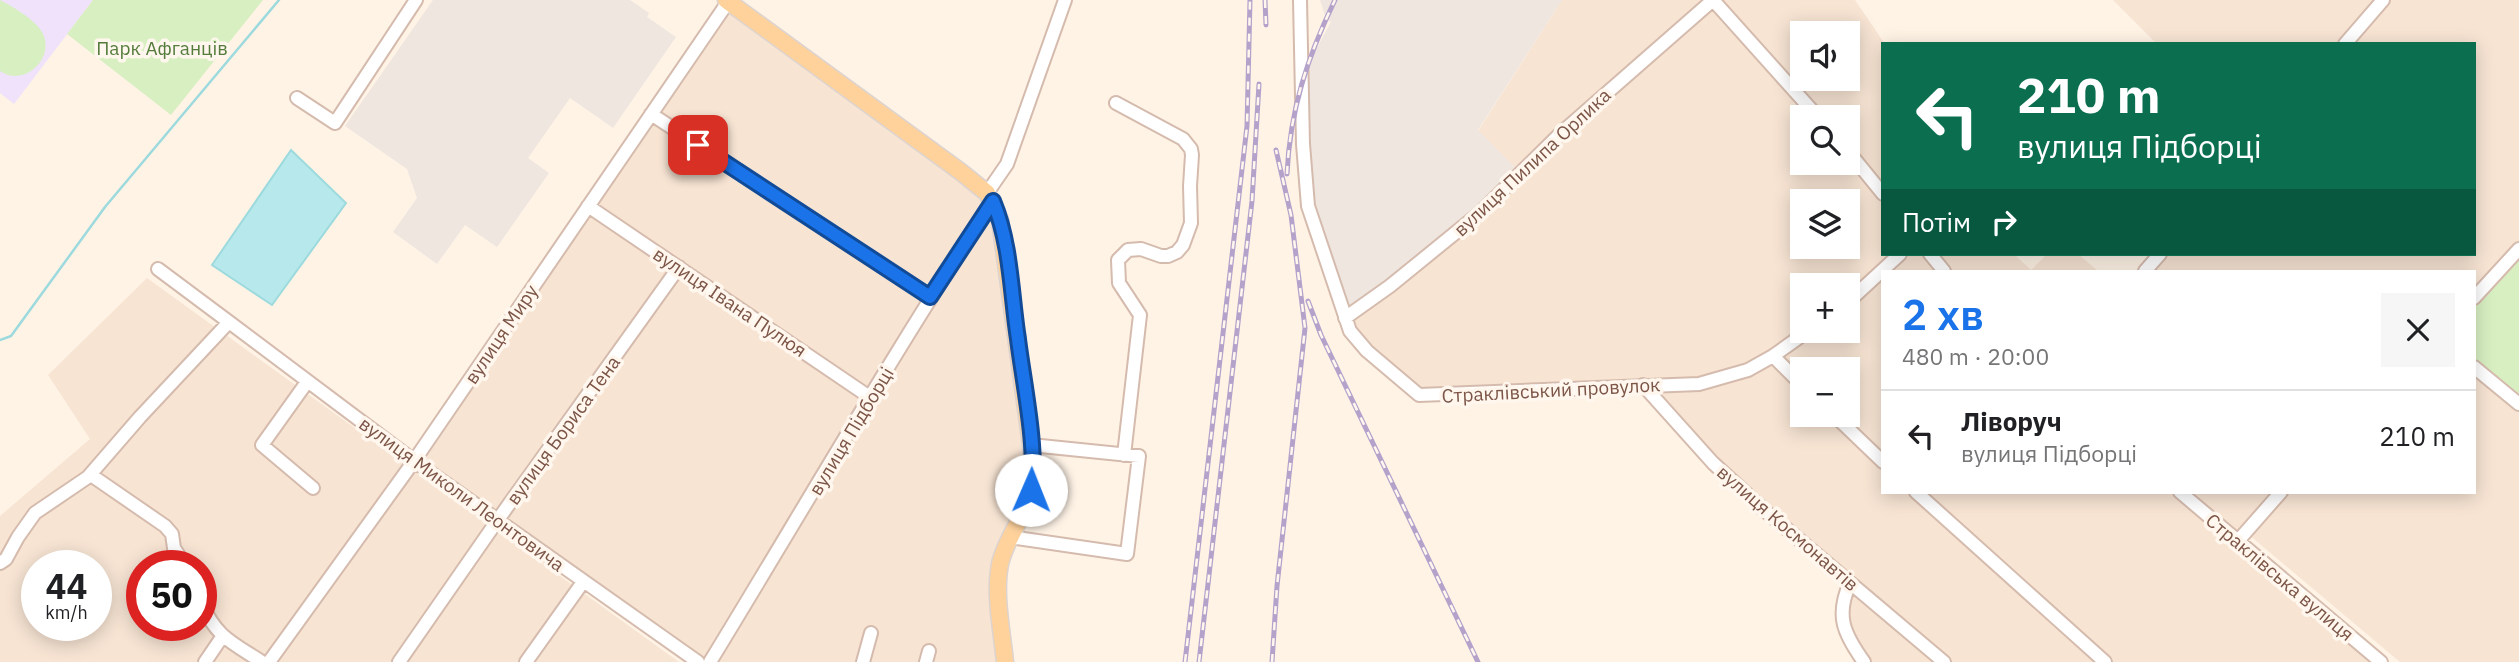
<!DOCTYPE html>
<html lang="uk">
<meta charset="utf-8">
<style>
:root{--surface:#fff;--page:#f6f6f6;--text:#202124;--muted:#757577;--line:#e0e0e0;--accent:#1a73e8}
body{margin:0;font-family:"IBM Plex Sans",sans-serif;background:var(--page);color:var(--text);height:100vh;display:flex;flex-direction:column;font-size:26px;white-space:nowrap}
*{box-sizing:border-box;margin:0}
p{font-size:23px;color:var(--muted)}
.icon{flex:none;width:38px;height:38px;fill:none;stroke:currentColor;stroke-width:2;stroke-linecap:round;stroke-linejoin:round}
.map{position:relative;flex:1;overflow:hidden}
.sheet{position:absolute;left:1881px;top:270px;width:595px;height:224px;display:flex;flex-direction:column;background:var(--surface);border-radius:0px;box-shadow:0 4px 18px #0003}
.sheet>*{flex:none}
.banner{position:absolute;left:1881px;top:42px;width:595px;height:214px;border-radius:0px;box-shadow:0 4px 18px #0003;background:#0b6e4f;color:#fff;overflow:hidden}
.controls{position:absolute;left:1790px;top:21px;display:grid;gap:14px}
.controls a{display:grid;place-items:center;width:70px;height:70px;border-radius:0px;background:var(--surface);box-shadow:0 4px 18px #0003;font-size:35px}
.speed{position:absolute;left:21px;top:550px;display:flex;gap:14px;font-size:35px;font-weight:700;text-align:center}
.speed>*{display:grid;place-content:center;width:91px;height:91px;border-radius:50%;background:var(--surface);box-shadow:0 4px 18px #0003;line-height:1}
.speed small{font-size:18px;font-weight:400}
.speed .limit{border:10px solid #d22;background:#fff;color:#111}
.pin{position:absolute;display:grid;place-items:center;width:60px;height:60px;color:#fff;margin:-30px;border-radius:14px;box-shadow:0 4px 10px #0006}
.me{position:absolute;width:77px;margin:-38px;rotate:1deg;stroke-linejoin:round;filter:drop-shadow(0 0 5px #0008)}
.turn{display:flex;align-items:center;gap:24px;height:147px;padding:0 21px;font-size:32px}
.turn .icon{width:91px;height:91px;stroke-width:2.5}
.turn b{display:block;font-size:49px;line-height:60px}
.then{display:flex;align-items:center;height:66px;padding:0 21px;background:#0003;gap:14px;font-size:26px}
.round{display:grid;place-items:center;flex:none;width:74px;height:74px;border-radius:0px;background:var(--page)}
.head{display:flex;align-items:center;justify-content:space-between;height:119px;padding:0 21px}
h1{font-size:42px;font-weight:600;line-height:52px;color:var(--accent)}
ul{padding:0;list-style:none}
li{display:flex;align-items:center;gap:21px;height:91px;padding:0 21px;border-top:2px solid var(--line)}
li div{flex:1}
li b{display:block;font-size:26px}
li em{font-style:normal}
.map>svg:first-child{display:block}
</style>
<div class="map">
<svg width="2519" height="662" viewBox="0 0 2519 662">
<rect width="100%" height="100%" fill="#fff3e6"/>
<path fill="#f7e4d3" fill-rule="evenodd" d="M1562,0H1855L1885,44H1883V254H2014L2031,270L2047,254H2078L2098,271H1883V492H2281L2238,541L2381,662H1864L1844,627L1850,582L1764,510L1643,385L1419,395L1367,351L1345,318L1520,173L1478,131ZM1802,33H1848V79H1802ZM1802,117H1848V163H1802ZM1802,201H1848V247H1802ZM1802,285H1848V331H1802ZM1802,369H1848V415H1802Z
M2113,0H2519V249L2475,298L2474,271H2145L2160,254H2474V44H2157Z
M728,2L993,201L1033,468L1003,553L1005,662H698L414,461Z
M147,278L679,662H0V516L90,439L48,375ZM37,565H96V625H37ZM142,565H201V625H142Z
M2475,373L2519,412V662H2400L2248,534L2286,492H2474Z"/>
<path fill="#efe6e0" d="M433,0H630L649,13L647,17L676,37L613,128L570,98L528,158L549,173L497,247L465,225L437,264L393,232L417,198L407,169L345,126Z
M1320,0H1562L1478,130L1520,173L1345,318L1308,206L1302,75L1331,22L1326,19Z"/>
<path fill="#f0e2fb" d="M0,0H93L14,104L0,93Z"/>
<path fill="#d8efc2" d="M0,0C12,6 32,18 40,29C59,54 26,89 0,71Z
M93,0H263L171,115L67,34Z
M2519,257V399L2475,359V307Z"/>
<path fill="#b7e8eb" stroke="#9cdade" stroke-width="2" d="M291,150L346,203L272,305L212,265Z"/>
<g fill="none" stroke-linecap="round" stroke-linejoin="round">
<path stroke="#9cdade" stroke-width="2.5" d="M0,340L11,336L105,207L279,0"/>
<g stroke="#d5bbad" stroke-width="16">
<path id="minor" d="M1300,0L1303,144L1308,206L1350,331L1367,351L1419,395L1699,384L1748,370L1773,356L1808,331
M1713,0L1818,117
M2345,44L2383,0
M297,98L335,123L416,0
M1116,103L1183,139L1191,149L1192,155L1190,186L1191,223L1183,245L1177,252L1168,256H1161L1141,249L1128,250L1118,260L1119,283L1140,315L1124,455
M651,114L930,297
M1848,151L1883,194
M987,193L1007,164L1065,0
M588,206L871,398
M1930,254L1944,271
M158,269L229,322
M2145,271L2160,254
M2474,298L2519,249
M1848,302L1900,254
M1345,318L1390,286L1481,212L1560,134L1713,0
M1773,356L1802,385
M2474,367L2519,404
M307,382L262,445L313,488
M1643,385L1713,463L1764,510L1944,662
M1834,415L1883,462
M91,475L165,526L172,534L174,548L185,565
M1916,492L2105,662
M2180,492L2381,662
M1010,537L1127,554L1139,456L1031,445
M2237,542L2281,492
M0,563L6,559L18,537L35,513L88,477L140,417L229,322L414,461L698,662
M1850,583C1835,616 1844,634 1864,662
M201,602C216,637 231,642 262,662
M205,662L222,637
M269,662L414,461L728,2
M399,662L497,521L679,267
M526,662L583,582
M710,662C804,508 894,352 993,201
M863,662L871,633
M926,662L929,651"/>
</g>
<g stroke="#ddd3cf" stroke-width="19">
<path id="major" d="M726,0L961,172L987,193L1000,220L1031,445C1032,463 1035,481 1029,499C1021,521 1005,541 1000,564C994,595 1002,631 1005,662"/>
</g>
<use href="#minor" stroke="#fff" stroke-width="12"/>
<use href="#major" stroke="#ffd29c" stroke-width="16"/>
<g stroke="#b4a2cb" stroke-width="5">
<path id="rail" d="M1265,0L1266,25
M1287,174C1290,110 1307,58 1335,0
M1308,301L1321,335L1478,662
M1185,662L1247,126L1250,0
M1199,662L1252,201L1259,84
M1272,662L1277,586L1305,328L1291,215L1276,150"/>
</g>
<use href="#rail" stroke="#fff7ee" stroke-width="2.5" stroke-dasharray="8" stroke-linecap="butt"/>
</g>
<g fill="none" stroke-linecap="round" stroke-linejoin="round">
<g stroke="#114b97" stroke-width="18">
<path id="route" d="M698,145L930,297L993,201C1011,244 1011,294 1018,339C1023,381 1038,450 1031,490"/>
</g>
<use href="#route" stroke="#1a73e8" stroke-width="12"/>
</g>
<g text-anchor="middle" stroke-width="7" stroke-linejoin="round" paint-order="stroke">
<g font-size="19" fill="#537c3b" stroke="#fff7ee">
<text x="162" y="55">Парк Афганців</text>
</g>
<g font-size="19" fill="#7c5547" stroke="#fff7ee">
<text transform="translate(1532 162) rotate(-43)" y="7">вулиця Пилипа Орлика</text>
<text transform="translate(730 302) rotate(34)" y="7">вулиця Івана Пулюя</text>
<text transform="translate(501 334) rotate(-56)" y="7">вулиця Миру</text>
<text transform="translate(1551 390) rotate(-3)" y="7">Страклівський провулок</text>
<text transform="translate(563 430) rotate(-54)" y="7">вулиця Бориса Тена</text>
<text transform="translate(851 431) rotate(-59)" y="7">вулиця Підборці</text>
<text transform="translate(462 494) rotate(36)" y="7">вулиця Миколи Леонтовича</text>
<text transform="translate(1788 528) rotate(41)" y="7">вулиця Космонавтів</text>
<text transform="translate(2280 577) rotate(40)" y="7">Страклівська вулиця</text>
</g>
</g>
</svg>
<div class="controls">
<a><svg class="icon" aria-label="sound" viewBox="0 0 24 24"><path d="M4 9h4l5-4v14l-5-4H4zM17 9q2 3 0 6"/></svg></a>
<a><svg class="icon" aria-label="search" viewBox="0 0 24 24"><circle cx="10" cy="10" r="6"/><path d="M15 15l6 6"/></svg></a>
<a><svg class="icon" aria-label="layers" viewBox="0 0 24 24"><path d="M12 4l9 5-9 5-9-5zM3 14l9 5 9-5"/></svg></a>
<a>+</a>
<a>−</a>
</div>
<div class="speed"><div>44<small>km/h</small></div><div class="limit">50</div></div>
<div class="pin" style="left:698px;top:145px;background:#d93025"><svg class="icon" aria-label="arrive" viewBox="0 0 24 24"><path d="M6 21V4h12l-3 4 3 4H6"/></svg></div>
<svg class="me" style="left:1031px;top:490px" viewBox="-20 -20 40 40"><circle r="19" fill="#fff"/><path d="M0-13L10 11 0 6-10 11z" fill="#1a73e8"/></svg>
<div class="banner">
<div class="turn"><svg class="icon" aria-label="left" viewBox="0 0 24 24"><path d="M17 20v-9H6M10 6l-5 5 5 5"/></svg><div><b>210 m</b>вулиця Підборці</div></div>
<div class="then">Потім<svg class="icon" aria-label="right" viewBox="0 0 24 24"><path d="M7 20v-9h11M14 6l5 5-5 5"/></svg></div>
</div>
<section class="sheet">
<div class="head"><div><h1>2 хв</h1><p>480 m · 20:00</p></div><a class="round"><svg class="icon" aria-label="close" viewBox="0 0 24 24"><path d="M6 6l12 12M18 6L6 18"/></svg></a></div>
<ul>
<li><svg class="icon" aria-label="left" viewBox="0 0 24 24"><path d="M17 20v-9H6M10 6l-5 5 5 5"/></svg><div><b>Ліворуч</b><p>вулиця Підборці</p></div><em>210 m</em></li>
</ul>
</section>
</div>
